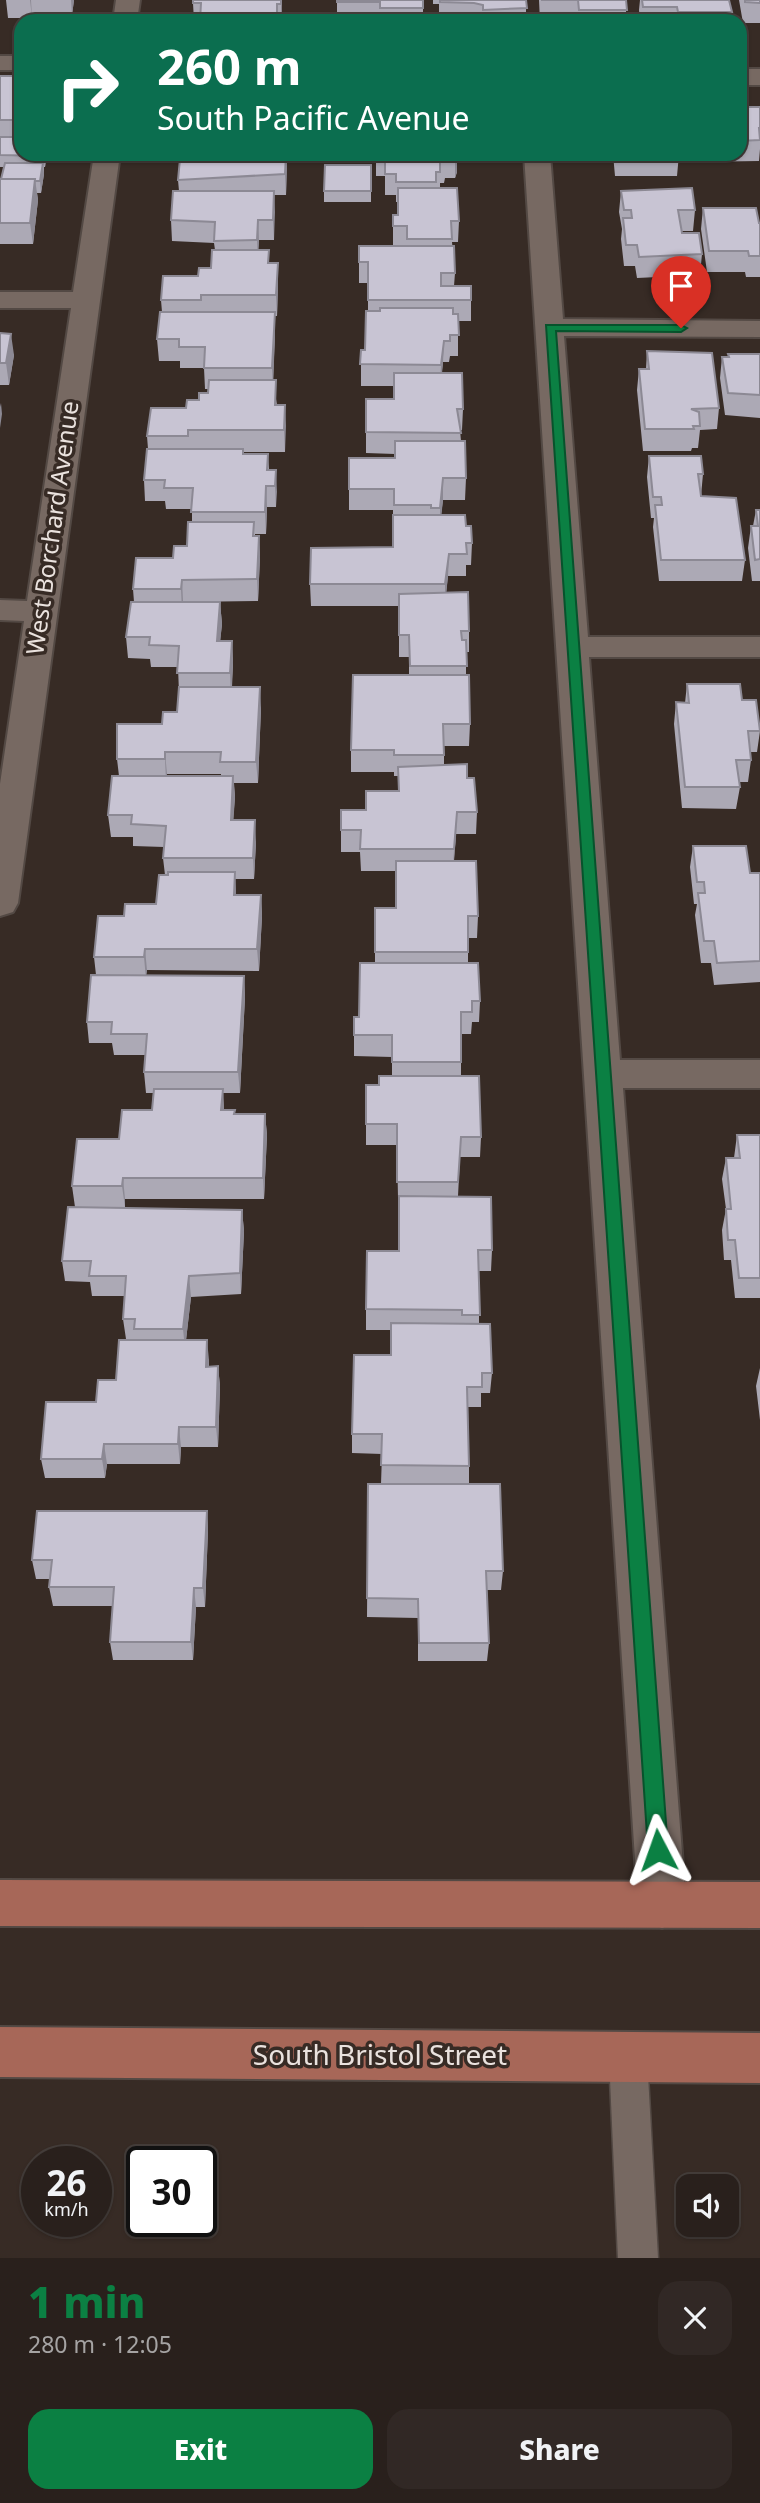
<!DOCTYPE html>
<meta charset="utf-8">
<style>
:root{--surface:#29201c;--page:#312825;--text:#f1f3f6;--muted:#a5a3a3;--line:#453e3b;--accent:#0b8043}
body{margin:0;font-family:"Noto Sans",sans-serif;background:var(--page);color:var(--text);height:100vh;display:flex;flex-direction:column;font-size:26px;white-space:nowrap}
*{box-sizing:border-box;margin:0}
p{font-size:23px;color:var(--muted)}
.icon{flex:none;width:38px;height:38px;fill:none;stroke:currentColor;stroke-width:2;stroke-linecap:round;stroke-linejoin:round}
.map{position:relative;height:2258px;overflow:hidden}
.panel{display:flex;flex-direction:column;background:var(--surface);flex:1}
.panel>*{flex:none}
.top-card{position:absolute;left:14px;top:14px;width:733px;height:147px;border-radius:21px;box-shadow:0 2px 5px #0004,0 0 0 2px var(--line);background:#0b6e4f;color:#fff;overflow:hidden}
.buttons{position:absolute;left:676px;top:2174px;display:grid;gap:14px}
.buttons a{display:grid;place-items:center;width:63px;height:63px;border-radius:14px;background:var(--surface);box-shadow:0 2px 5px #0004,0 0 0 2px var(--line);font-size:35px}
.speed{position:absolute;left:21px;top:2146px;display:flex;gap:14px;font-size:35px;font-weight:700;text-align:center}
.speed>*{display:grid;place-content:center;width:91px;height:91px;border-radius:50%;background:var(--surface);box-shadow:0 2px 5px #0004,0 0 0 2px var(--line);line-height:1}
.speed small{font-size:18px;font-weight:400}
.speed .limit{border:4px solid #111;border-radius:10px;background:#fff;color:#111}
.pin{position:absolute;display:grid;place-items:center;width:60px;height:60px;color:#fff;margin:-72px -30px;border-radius:50% 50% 50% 0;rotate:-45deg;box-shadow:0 0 7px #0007}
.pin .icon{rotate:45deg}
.me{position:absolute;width:77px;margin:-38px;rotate:356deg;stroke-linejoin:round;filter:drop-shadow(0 0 5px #0008)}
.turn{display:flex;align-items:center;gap:24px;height:147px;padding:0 28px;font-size:32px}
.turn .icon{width:91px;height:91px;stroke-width:2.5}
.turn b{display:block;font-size:49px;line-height:60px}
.round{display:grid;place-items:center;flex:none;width:74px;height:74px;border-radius:21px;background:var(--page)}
.overview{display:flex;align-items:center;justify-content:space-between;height:119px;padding:0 28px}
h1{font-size:42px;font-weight:800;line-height:52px;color:var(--accent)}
.action{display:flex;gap:14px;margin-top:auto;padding:14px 28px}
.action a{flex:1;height:80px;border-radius:21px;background:var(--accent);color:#fff;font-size:28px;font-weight:800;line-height:80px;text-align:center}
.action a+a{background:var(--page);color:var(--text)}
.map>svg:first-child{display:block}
</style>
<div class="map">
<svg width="760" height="2258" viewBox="0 0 760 2258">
<rect width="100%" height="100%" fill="#372b25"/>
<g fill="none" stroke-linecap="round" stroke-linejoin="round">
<g stroke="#534944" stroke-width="3">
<path id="service" d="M628,2038L642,2043L647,2057L658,2258H618L609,2057L614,2043Z"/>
</g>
<g stroke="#534944" stroke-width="4">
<path id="minor" d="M116,0H140L137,21H113Z
M0,56H21V70H0Z
M740,69H760V85H740Z
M94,154H120L18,903L13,912L0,916V784L24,621L0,620V600L27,601L71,308H0V292H73Z
M524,154H550L563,319L760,321V337L564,336L588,637H760V657H589L620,1060H760V1088H623L686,1905L679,1921L662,1928L645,1921L638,1905Z"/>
</g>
<g stroke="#534944" stroke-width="4">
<path id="primary" d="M0,1880L760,1882V1928L0,1926Z
M0,2027L760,2033V2083L0,2077Z"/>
</g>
<use href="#service" fill="#776962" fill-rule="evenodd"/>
<use href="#minor" fill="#776962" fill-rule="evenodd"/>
<use href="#primary" fill="#a76758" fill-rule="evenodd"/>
</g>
<path fill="#aca9b5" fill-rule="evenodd" d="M6,0H74L72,15H32V18H8Z
M282,0L281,21H194L193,3Z
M337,0H423V21H337Z
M433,0H526V21H439V4H433Z
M539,0H626V21H540Z
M640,0H729L732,12L731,21H640L639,10Z
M739,0H760V23H743Z
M0,76H15V81H21V154H47L45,167H44V174L41,193H37L38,200L33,244H0V179H1L4,167H0Z
M740,99L742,107H760V149L759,161L694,162L692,154H740Z
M212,154H287L286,195H274V240H259L258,250H269V263H278V284L277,316H275V334L273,380L277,405H285V452H243L244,454H268L269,470H276V507H267L266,534H255V536H259L260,557L258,601L183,602H220L222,624L220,641H232L233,663L232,687L261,708L258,783H234L235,797L233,820L256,842L254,879H235L236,895H261L262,916L259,971L147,970L146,975L244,976L245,997L240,1093H223L224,1110L235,1114H265L267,1135L264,1199H125V1207H75L72,1186L119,1139L152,1110L153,1093H146L144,1072L145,1055H114L112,1043H89L87,1022L96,975L94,957L124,916L156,904L165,875L163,858L164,847L133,846V837H111L108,815L119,776L117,759L177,712L179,693L178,667H151L150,659L128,658L126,637L134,602L133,589L187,546L192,522V509H166L165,501H145L144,480L148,449L147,436L208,393V389H205L204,368H180V361H159L157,339L162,312L161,300L211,268L215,250L214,243L172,241L171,220L179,191L178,180L212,159ZM167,774H221V776H167Z
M376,154H457V172L455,178H445L444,183H440V188L459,221L458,242H452L455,273L454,286L471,300V321H458V356H450L449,362H443L442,373L463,409L462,430H460L461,441L466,478L465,500H443L441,515L466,526L472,543L471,565H466V576H448L446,593L469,631V652H466V675L470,724L469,746H444V765L467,778L477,812L476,834H456L454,861L478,916L477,938H468V963L480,1001L479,1022H472L471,1034H461V1076L481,1137L480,1157H460L458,1196L492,1250L491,1271H479V1324L492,1373L490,1393H481V1407H468L469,1466V1484L503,1571L501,1590H487L489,1643L487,1661H418V1618L367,1617L368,1484H381L382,1454L352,1453V1434L391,1355V1330H366V1309L399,1251L397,1145H366V1124L379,1085L392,1076V1057L354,1056V1035L375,963V908H396V871H361L360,852H341V810H366L398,791V776H394V772H351V750L409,675V657H399V606H311L310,584L393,547V510H349V458H395V454L366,453V399H394V386H361V350H365L368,311V283H359V246H393V215H398V202H396V195H385V176H376Z
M613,154H679L677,176H615Z
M371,165V202H324V191Z
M621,191L695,210L693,231H681L682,233L702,254L700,275L637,278L635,266H624L621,239L622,229L619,212Z
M703,208L760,223V277H746L745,272H707L701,229Z
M0,333L14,355L9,385H0Z
M647,351L719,408L717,429L700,430L698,448H692L691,451H643L637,390L639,369H646Z
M728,354H760V418L725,415L720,378L722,357H728Z
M649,456L703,474L701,496L745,560L742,581H659L653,527L654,518H651L647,477Z
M756,510H760V581H752L748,548L751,526H753Z
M687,684L742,700L760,731L757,752H750L751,760L748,782H739L740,787L736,809L682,808L674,724L676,702L685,703Z
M693,846L750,873H760V982L714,985L711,963H701L695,915L697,904H694L690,867Z
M737,1135H760V1298H735L731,1260H724L722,1230L726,1209L722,1179L726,1158H734Z
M242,1210L244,1231L241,1294L191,1297L186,1340L209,1360V1367L218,1366L220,1386L218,1447H181L180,1464H107L105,1478H45L41,1459L116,1380L126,1339L123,1319L125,1296H92L90,1282L65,1281L62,1261Z
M760,1368V1420L756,1386Z
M207,1511L208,1530L205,1607H196L193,1660H113L110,1642L113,1606H53L49,1587L50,1579H36L32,1560Z"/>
<path fill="#8c8994" d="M30,0H31L32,18Z
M71,0H74L72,15Z
M281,0L282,11L281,21Z
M44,154H47L45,167L44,156Z
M286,154L287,167L286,195L285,174Z
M456,154H457V172L455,178V157Z
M43,163L44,174L41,193L40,181Z
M35,179L38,200L33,244L30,223Z
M274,191L275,212L274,240L273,220Z
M258,220L259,240L258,261L257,240Z
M278,263V284L277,316L276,295Z
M275,312V334L273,389L272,368Z
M11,334L14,355L9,385L6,363Z
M444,341L443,362L440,386L441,365Z
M1,403L2,414L0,428V407Z
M285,405L286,426L285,452L284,430Z
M276,470L277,492L276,507L275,486Z
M443,478V500L440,529V508Z
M266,486L267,507L266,534L265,512Z
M259,536L260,557L258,601L257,579Z
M449,554L448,576L445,606V584Z
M182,580L183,601L182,611L181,589Z
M220,602L222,624L218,663L217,641Z
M232,641L233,663L231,695L230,673Z
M260,687L261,708L258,783L256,762Z
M165,752L167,774L166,780L165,759Z
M233,776L235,797L232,842L231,820Z
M457,812L456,834L453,870L454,849Z
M255,820L256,842L254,879L253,858Z
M235,872L236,894L235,916L234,895Z
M261,895L262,916L259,971L257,949Z
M145,949L147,970L146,979L144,957Z
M244,976L245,997L240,1093L238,1072Z
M223,1089L224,1110H221Z
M265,1114L267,1135L264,1199L263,1178Z
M123,1178L125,1199V1207L122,1186Z
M242,1210L244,1231L241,1294L240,1273Z
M189,1276L191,1297L185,1349L183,1329Z
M207,1340L209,1360L208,1387L206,1367Z
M218,1366L220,1386L218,1447L216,1427Z
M179,1427L181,1447L180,1464L178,1444Z
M104,1444L107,1464L105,1478L102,1459Z
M207,1511L208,1530L205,1607L203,1588Z
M194,1588L196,1607L193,1660L191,1642Z"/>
<path fill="#c8c4d3" stroke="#8c8994" stroke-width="2" d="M193,0H281V4H277V13H246L245,21H200L201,3H193Z
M337,0H423V8H380V2H337Z
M440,0H526L527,8L483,10V5L474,3L440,2Z
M541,0H626L627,10H579L578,0Z
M642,0H729L732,12H678L677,7H643Z
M745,0H760V3L745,2Z
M0,76H15L14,81H21V120H0Z
M740,99L742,107H760V128H759L760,140L740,141Z
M0,137H21V154H44V156L0,155Z
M212,154H286L285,174L178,180L180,159H212Z
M376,154H456L455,157H444L445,162H440V172H436V182H396V174H385V156H376Z
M617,154H679V156H617Z
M5,163H43L40,181H35V179H1Z
M325,165H371V191H324Z
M0,179H35L30,223H0Z
M398,188H457L459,221H451L452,239H407V226H393V215H398Z
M692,188L695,210H678L682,233H699L702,254L639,257L637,245H626L623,218H632L631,210H624L621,191Z
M173,191H274L273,220H258L257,240L214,241L215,222L171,220Z
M703,208H756L759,223H760V256H749L748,251H709Z
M359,246H454L455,273H441V286H471V300H368V262H359Z
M212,250H269L268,263H278L276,295H201V300H161L163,276H198L199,268H211Z
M380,308H453V314H458L459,335H450V341H444L441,365L360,364L361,350H365L366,311H380Z
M160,312H275L272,368H204L205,347H179V339H157Z
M0,333L11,334L6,363H0Z
M647,351L712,353L719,408L691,409L699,412L700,426H693L694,429H645L639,369H649Z
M728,354H760V395L728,393L722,357H729Z
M394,373H462L463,409H457L461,433L366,432V399H394Z
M209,380H276L275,405H285L284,430H188V436H147L151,408H186L187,400H199V393H208Z
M395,441H465L466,478H443L440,508H431V505H394V489H349V458H395Z
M147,449H243V454H268L267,470H276L275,486H266L265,512H191L193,488H164L165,480H144Z
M649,456H701L703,474H698L701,496L736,498L745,560H661L655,505H662L661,497H653Z
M756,510H760V559L755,560L751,526H758Z
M393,515H465L466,526H471L472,543H466L467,554H449L445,584H310L311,548L393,547Z
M188,522H254L253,536H259L257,579L182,580L181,589H133L136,558H173L174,546H187Z
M468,592L469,631H461L462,640H466L467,666H410L409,635H399V594Z
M131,602H220L217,641H232L230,673H177L179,646L149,645L150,637H126Z
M353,675H469L470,724H443L444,755H394V750H351Z
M687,684H740L742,700H756L760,731H748L751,760H736L740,787H685L676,702L689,703Z
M179,687H260L256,762H220L221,752H165V759H117V724H162L163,712H177Z
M467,764V778H474L477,812H457L454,849H360L361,830H341V810H366V791H399L398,767Z
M112,776H233L231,820H255L253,858H163L166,826L131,824L132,815H108Z
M693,846H746L750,873H760V961L717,963L714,941H704L698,893H705L704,882H697Z
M396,861H476L478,916H468V952H375V908H396Z
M168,872H235L234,895H261L257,949H145L144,957H94L98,916H124L125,904H156L159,875H168Z
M360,963H478L480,1001H472V1012H461V1062H392V1035H354V1017H359Z
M91,975L244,976L238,1072H144L147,1034H111L112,1022H87Z
M379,1076H479L481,1137H461L458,1182H397V1124H366V1085H379Z
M154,1089H223L221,1110H235L234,1114H265L263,1178H123L122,1186H72L77,1139H119L122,1110H152Z
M737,1135H760V1278H739L735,1240H728L726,1209H731L726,1158H740Z
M399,1196L491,1197L492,1250H478L480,1315H462V1310L366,1309L367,1251H399Z
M68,1207L242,1210L240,1273L189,1276L183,1329H134L135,1319H123L126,1276H89L91,1261H62Z
M391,1323L490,1324L492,1373H482V1387H467L469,1466L381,1465L382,1434H352L354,1355H391Z
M119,1340H207L206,1367L218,1366L216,1427H179L178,1444H104L102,1459H41L46,1402H96L98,1380H116Z
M368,1484H500L503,1571H486L489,1643H419L418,1599L367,1598Z
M37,1511H207L203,1588H194L191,1642H110L114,1587H49L52,1560H32Z"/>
<path fill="#0b8043" stroke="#07532c" stroke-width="2" d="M546,325H681L687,328L681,332L556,331L668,1850L665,1856L658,1859L651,1856L648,1850Z"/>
<g text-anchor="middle" stroke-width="7" stroke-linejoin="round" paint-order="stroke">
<g font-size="24" fill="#eae2de" stroke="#372b25">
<text transform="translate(53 528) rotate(-82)" y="8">West Borchard Avenue</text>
</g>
<g font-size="28" fill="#eae2de" stroke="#372b25">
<text x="380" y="2065">South Bristol Street</text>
</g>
</g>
</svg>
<div class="buttons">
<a><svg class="icon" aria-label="sound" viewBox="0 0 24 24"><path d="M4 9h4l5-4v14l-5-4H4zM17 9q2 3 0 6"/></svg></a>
</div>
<div class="speed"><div>26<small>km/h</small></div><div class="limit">30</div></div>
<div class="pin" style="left:681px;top:328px;background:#d93025"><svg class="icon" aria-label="arrive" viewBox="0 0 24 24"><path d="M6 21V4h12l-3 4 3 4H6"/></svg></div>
<svg class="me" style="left:658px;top:1850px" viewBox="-20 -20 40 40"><path d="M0-17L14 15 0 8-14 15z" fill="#0b8043" stroke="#fff" stroke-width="4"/></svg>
<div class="top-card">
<div class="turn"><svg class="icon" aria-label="right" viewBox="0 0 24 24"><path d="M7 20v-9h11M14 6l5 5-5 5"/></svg><div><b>260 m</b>South Pacific Avenue</div></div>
</div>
</div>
<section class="panel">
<div class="overview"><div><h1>1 min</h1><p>280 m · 12:05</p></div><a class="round"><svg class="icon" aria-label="close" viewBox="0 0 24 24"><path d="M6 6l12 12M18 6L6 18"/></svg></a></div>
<div class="action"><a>Exit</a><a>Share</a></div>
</section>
